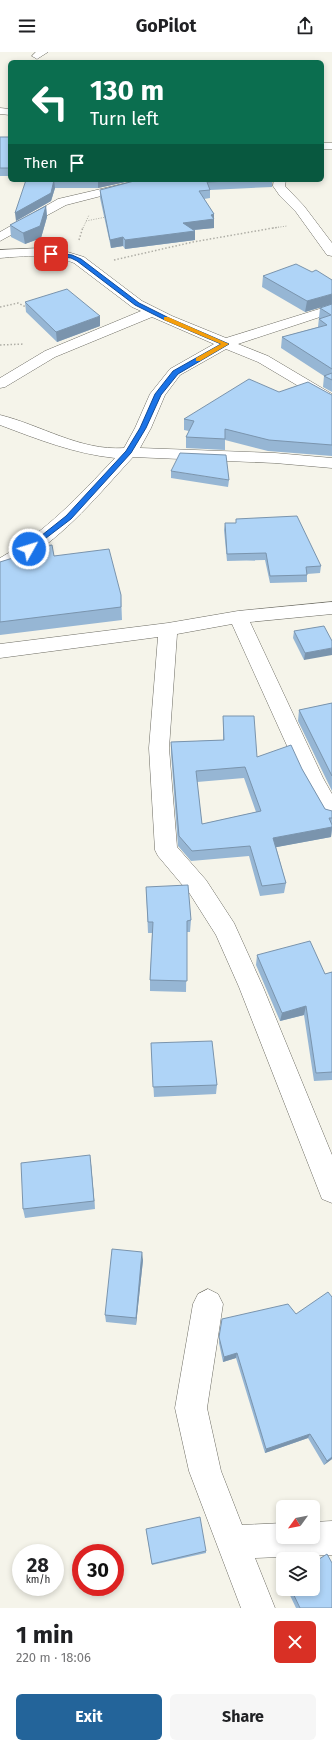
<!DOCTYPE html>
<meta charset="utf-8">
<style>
:root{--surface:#fff;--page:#f6f6f6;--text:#202124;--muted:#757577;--accent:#23649a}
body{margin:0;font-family:"Fira Sans",sans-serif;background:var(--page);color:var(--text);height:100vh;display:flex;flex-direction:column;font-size:15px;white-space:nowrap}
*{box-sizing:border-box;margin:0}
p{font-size:13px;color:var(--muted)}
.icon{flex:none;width:22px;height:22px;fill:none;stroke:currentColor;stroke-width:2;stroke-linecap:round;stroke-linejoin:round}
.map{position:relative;height:1556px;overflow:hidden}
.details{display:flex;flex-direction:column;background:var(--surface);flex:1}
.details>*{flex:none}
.guide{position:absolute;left:8px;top:8px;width:316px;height:122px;border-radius:6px;box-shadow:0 2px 6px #0003;background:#0b6e4f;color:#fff;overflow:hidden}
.needle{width:26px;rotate:237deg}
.fabs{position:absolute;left:276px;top:1448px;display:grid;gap:8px}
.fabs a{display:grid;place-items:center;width:44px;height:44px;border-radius:6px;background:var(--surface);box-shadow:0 2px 6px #0003;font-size:20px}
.speed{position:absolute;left:12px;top:1492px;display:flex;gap:8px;font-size:20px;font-weight:700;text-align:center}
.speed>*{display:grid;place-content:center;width:52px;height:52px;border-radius:50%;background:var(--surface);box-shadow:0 2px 6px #0003;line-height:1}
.speed small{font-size:10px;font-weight:400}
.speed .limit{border:6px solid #d22;background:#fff;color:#111}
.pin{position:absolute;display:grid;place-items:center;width:34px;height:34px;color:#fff;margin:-17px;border-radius:8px;box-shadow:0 2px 6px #0006}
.me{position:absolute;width:44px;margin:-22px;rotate:51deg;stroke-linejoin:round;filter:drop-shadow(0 0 3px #0008)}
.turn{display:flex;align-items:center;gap:14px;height:84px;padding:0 16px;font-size:18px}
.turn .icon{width:52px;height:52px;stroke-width:2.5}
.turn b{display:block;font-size:28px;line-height:34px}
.then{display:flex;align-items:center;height:38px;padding:0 16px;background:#0003;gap:8px;font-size:15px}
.round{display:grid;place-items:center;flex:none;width:42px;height:42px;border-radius:6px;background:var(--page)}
.overview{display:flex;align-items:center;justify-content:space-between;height:68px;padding:0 16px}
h1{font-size:24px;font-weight:700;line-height:30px}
.primary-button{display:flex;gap:8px;margin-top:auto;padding:8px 16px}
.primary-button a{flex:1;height:46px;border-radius:6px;background:var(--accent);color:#fff;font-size:16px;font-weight:700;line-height:46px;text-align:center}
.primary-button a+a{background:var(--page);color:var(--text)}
header{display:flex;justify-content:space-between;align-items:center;height:52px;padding:0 16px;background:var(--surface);font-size:18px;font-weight:700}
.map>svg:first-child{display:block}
</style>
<header><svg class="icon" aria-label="menu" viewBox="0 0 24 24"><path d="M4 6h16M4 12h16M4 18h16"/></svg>GoPilot<svg class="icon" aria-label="share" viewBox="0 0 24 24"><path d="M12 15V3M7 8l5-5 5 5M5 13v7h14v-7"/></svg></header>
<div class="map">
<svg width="332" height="1556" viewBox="0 0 332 1556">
<rect width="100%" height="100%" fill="#f5f4ea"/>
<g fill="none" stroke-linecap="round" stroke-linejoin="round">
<g stroke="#6d6c63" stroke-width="1">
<path id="minor" d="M36,0H48L37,7L32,4Z
M0,56L10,57V63L0,62Z
M322,91H332V97H322Z
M131,128H143L140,134L66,153L0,189V180L58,147L131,130Z
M274,128H286L285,134L304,154L332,191V204L327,203L296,160L280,144L273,134Z
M41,196L61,198L84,205L142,249L172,264L226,286L332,253V261L238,292L268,304L332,342V353L327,351L258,310L226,297L180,323L165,343L151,376L140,396L275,401L332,406V416L275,411L133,405C99,442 66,483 22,509C15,513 8,518 0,520V506C47,479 78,445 115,406C75,402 37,387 0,373V363C41,373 80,399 124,396L135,376L150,342L170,317L214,292L152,265L55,305L5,335L0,336V326L45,299L141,259L132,255L74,211C51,201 25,204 0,206V198Z
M332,550V562L250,570L323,726L332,742V769L324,767L302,727L232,572L177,582L169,696L177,795L206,828L234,871L263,935L332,1103V1151L322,1147L239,935L216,883L190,842L158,804L155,798L149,696L158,585L0,606V592L168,571L238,559Z
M208,1237L218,1242L223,1252L207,1356L221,1419L242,1473L283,1471V1485H313V1470L332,1469V1503L255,1506L275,1556H241L189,1419L175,1356L193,1252L198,1242Z"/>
</g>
<path stroke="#afaea6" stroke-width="1" stroke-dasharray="1 1.5" stroke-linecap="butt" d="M86,169L106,165
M83,176L89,163
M273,176L287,174"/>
<path stroke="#afaea6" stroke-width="1.5" stroke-dasharray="1.5 2" stroke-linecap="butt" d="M79,188L83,175
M114,208L193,190L279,175
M0,255L18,251L28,256
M0,293L24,292"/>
<use href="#minor" fill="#fff" fill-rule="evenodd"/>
</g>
<path fill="#96b6d4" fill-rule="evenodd" d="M0,85H10V124H0Z
M26,128H130V129L98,136H55L51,149L16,169Z
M138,128H272V135L210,138V146L204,147L214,162V176L193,178L195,179V188L125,197L123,194L111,196L100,146V138Z
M46,154L47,165L41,186L25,192L11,185L10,173Z
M263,224L332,252L305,260L262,235Z
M25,250L100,274L57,290L26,260Z
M332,252V340L323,335L324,324L281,296L282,285L318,275L320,256Z
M279,340L328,341L332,343V404L268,399L225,388V398L186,396V385L189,379L184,378V367Z
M171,419L229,428L228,435L171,426Z
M236,467L321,514L320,521L307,522V530L270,531L265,508L227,509L224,478L225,471H236Z
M18,499L54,504L121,543L122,568L0,583V510L19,504Z
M294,579L332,589L304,608L293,586Z
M332,651V739L298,669L299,658Z
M223,664L257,705L302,717L325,757L332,759V778L331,785L276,795L286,831L284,841L260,844L249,804L191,809L178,794L171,701V690L223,688ZM244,726L256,760L202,772L197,730Z
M146,835L191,868L190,880H187L186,940L150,939V928L152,881H148Z
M257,903L325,922L332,920V1028L314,1029L304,963L280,969L256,913Z
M151,991L217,1033L216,1042L154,1045Z
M91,1112L95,1157L25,1166L23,1157Z
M143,1208L136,1273L106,1270L105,1263Z
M332,1245V1407L324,1413L308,1386L265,1401L236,1306L223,1310L219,1291L222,1267L296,1262Z
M146,1477L206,1499V1501L152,1513Z
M287,1537H313L332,1556H296Z"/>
<path fill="#7a94ad" d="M54,128L55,136L51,149L16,169L15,161Z
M98,128H130V129L98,136Z
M46,154L47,165L41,186L25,192L23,181Z
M214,162V176L183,179V171Z
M195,179V188L125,197V188Z
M123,185V194L111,196L110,188Z
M332,242V252L305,260L307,249Z
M100,264V274L57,290L56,280Z
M332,596V603L304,608L305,601Z
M332,775L331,785L272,796L273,786Z
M306,954L304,963L280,969L282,961Z
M90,1103L91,1112L95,1157L94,1149Z
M142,1200L143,1208L136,1273V1266Z
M237,1301L236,1306L223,1310L224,1305Z
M310,1382L308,1386L265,1401L266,1397Z
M332,1405V1407L324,1413L327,1409Z"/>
<path fill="#afd4f7" stroke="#7a94ad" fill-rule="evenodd" d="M0,85H10V116H0Z
M26,128H83H54L51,141L15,161Z
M138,128H253L207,130L210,138L199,139L214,162L211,163L214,167L183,171L195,179L125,188L123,185L110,188L100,138Z
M46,154L40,174L23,181L10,173Z
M296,212L312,220L316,218L332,228V242L307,249L263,224Z
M67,237L100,264L56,280L25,250Z
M332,252V317L282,285L327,273L319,267L331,263L320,256Z
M332,321V328L324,324Z
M249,327L279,340L308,330L328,341L332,343V393L269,388L225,377V387L186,385L194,369L184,367Z
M180,401L226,403L229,428L171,419Z
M297,464L321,514L306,515L307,523L270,524L266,501L227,502L225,471H236V467Z
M52,493L54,504L109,497L121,543V555L0,570V510L19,504L18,499L20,498Z
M324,574L332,589V596L305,601L294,579Z
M332,651V724L299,658Z
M223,664H254L257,705L291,693L302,717L325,757L332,759V766H329L332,773V775L273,786L286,831L262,834L250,794L192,799L179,784L171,690L224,688ZM245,715L261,759L202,772L196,719Z
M188,833L191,868L187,869V929L150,928L153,870H148L146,835Z
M310,889L325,922L332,920V1020L316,1021L306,954L282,961L257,903Z
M212,989L217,1033L153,1035L151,991Z
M90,1103L94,1149L23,1157L21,1111Z
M112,1197L142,1200L136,1266L105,1263Z
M328,1240L332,1245V1405L327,1409L310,1382L266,1397L237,1301L224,1305L219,1285L222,1267L288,1252L296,1262Z
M200,1465L206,1499L152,1512L146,1477Z
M327,1502L332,1511V1556H300L291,1537H313V1511Z"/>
<path fill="#1a73e8" stroke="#114b97" d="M51,200L72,203L81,207L139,251L169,266L229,292L178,322L161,343L146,376L131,401L71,467L29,499L26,497L27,495L66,464L126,399L140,376L155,342L173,319L221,292L165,268L135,253L77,209L71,206L49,203L48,202Z"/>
<path fill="#f59e0b" d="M164,265H168L229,292L200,309H196V306L221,292L164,268Z"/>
</svg>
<div class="fabs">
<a><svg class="needle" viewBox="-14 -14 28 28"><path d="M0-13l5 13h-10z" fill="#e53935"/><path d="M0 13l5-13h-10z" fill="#757577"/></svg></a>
<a><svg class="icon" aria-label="layers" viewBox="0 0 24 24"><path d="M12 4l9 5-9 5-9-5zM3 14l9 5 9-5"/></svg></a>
</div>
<div class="speed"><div>28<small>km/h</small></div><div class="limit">30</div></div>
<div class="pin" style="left:51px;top:202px;background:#d93025"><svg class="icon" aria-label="arrive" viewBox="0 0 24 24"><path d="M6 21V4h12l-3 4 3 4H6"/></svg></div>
<svg class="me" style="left:29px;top:497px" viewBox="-20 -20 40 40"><circle r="17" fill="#1a73e8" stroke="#fff" stroke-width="3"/><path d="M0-11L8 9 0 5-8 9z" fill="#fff"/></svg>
<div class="guide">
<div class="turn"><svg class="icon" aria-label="left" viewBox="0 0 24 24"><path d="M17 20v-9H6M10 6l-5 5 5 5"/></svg><div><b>130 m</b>Turn left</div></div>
<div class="then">Then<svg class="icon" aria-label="arrive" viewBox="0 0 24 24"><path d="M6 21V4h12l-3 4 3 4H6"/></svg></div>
</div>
</div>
<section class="details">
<div class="overview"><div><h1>1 min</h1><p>220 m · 18:06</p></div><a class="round" style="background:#d93025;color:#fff"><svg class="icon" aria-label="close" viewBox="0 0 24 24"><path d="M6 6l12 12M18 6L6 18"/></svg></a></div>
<div class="primary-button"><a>Exit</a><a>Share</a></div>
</section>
